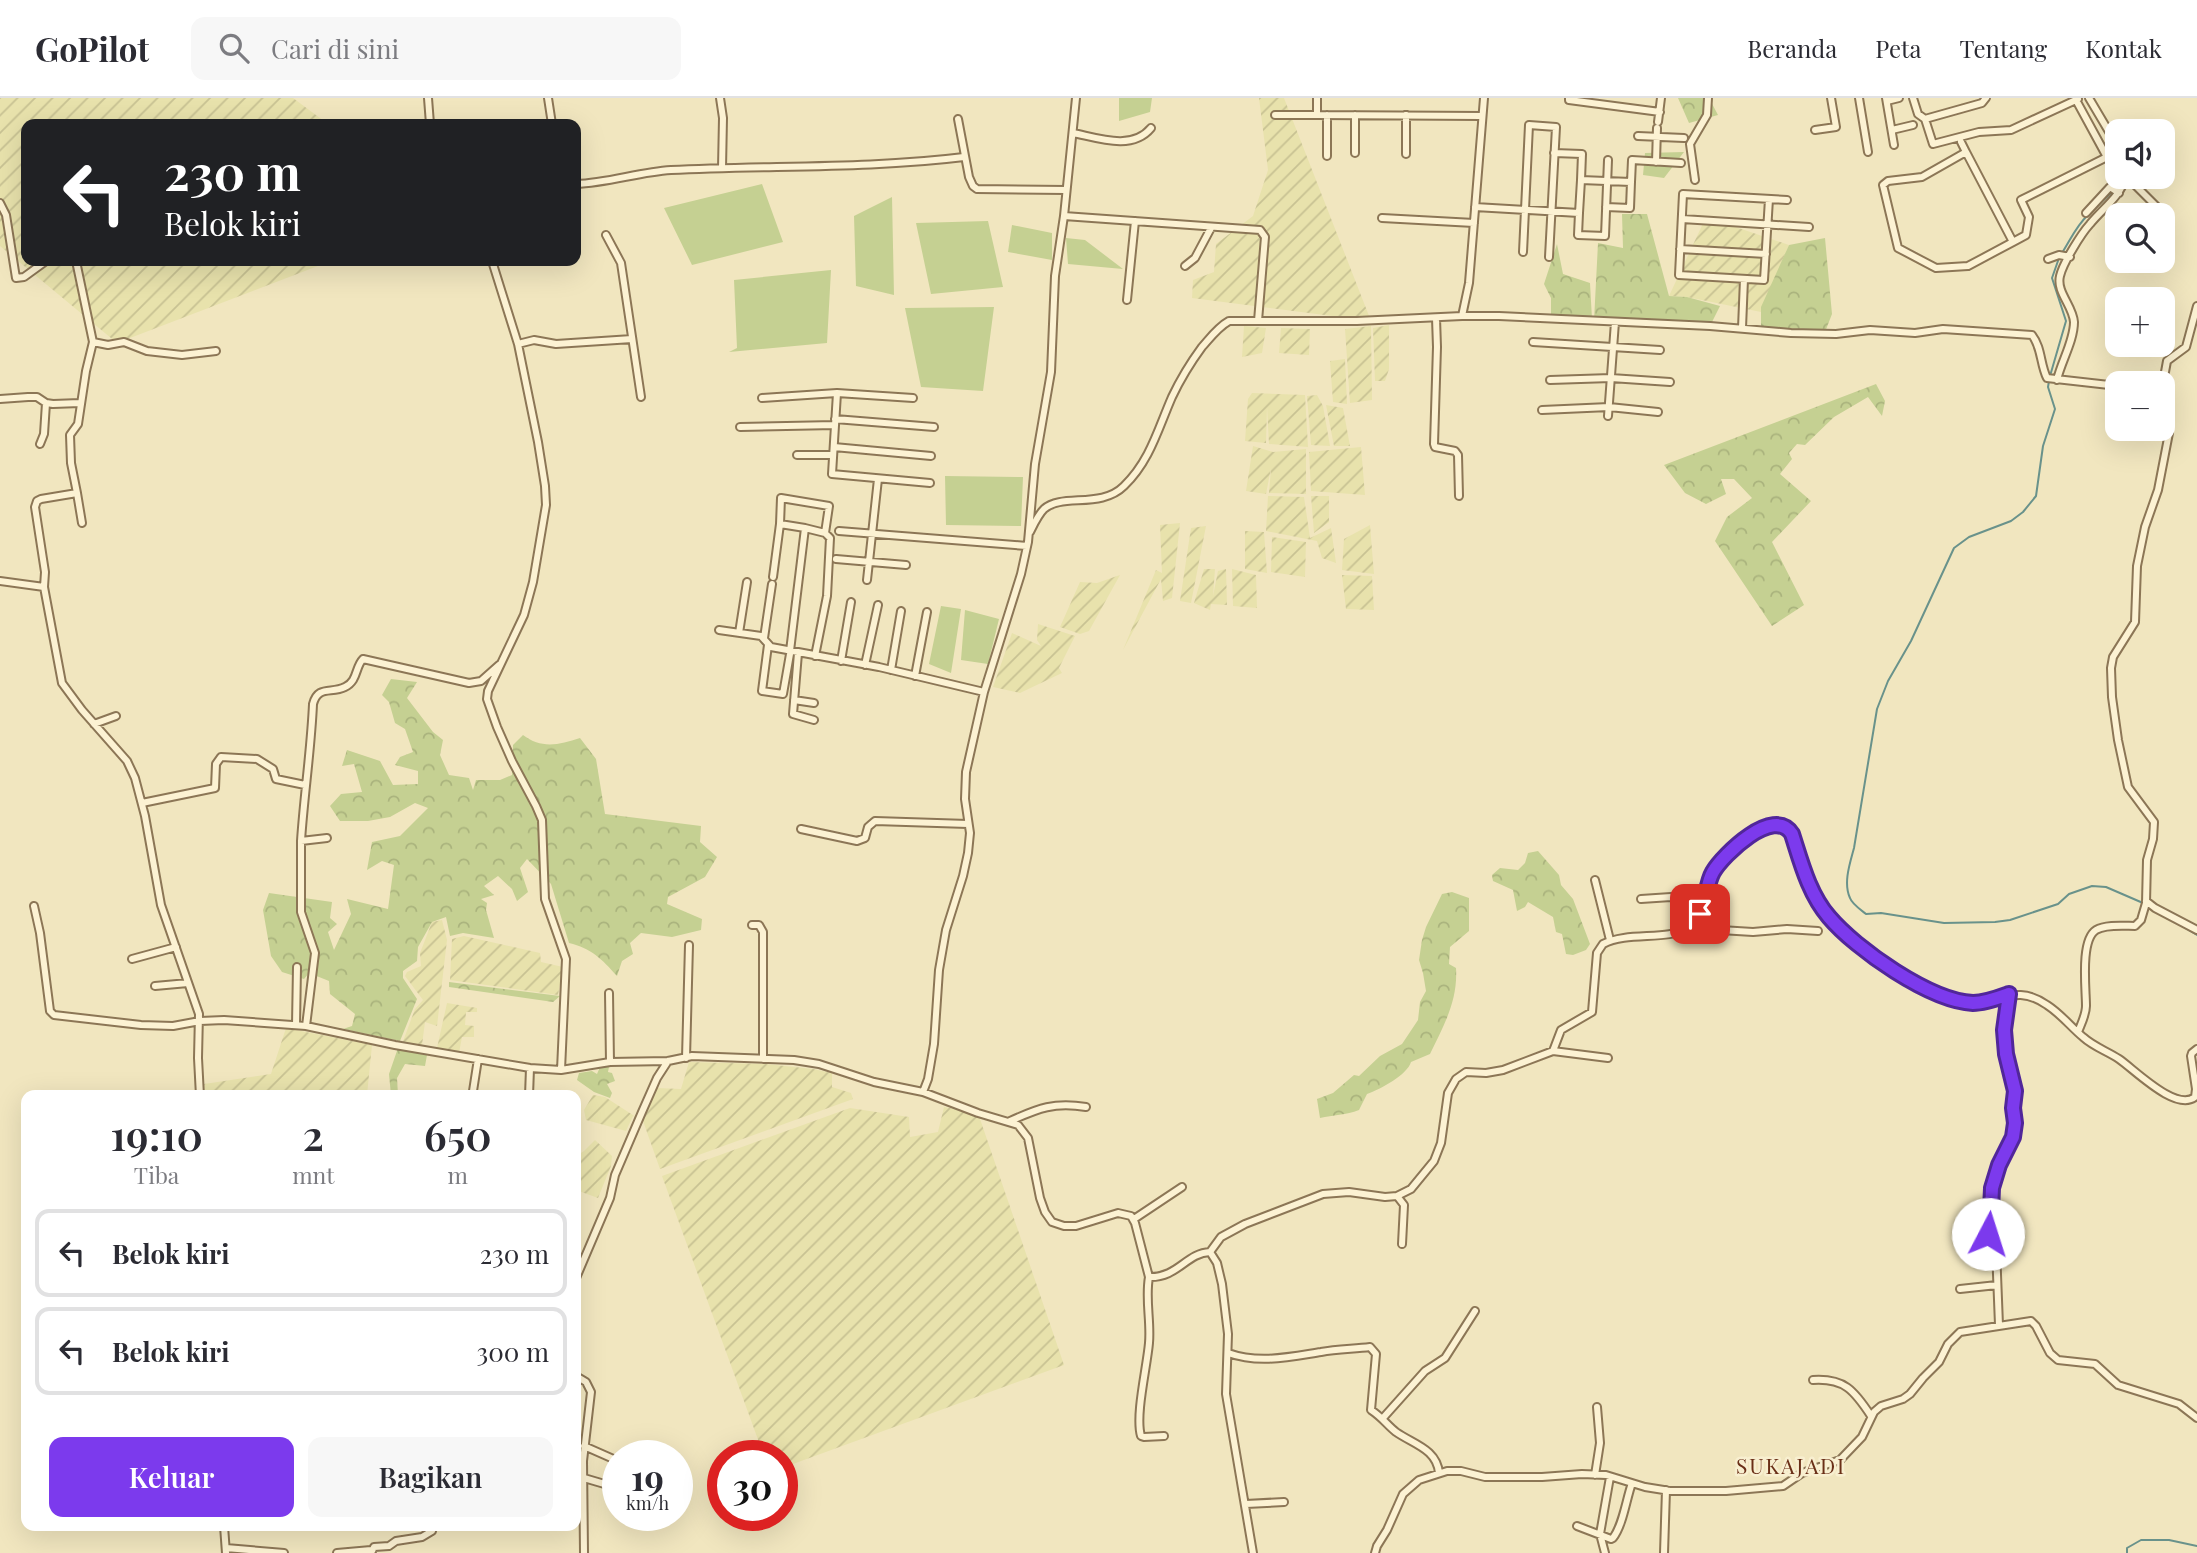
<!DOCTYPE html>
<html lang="id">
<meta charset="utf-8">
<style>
:root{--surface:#fff;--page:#f7f7f7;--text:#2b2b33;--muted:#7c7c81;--line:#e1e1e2;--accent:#7c3aed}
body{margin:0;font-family:"Playfair Display",serif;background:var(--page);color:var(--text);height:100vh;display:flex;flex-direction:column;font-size:26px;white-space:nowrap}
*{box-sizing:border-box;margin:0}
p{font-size:23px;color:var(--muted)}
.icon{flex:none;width:38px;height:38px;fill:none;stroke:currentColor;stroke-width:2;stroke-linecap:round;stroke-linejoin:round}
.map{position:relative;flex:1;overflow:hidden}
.side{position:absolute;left:21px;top:992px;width:560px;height:441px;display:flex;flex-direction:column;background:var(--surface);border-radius:14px;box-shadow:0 7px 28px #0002}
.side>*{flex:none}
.guide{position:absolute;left:21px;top:21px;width:560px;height:147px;border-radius:14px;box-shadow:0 7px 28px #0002;background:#202124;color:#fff;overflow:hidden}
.tools{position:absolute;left:2105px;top:21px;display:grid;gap:14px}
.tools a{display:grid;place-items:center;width:70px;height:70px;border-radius:14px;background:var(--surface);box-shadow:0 7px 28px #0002;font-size:35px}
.speed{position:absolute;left:602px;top:1342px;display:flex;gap:14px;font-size:35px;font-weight:700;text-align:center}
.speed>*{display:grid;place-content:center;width:91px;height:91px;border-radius:50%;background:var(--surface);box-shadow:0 7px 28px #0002;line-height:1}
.speed small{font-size:18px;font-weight:400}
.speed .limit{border:10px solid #d22;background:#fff;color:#111}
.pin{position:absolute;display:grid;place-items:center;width:60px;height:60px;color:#fff;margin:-30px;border-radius:14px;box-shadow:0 4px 10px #0006}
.me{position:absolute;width:77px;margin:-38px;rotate:5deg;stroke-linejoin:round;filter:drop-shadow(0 0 5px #0008)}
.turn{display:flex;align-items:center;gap:24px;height:147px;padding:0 28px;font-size:32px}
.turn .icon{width:91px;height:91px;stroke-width:2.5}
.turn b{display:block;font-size:49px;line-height:60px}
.eta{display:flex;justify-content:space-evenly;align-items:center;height:119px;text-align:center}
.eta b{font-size:42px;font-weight:600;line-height:49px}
.action{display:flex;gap:14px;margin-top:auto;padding:14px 28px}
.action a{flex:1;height:80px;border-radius:14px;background:var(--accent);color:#fff;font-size:28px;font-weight:600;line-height:80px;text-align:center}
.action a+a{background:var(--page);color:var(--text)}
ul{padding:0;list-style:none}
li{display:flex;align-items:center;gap:21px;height:88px;margin:0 14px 10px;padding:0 14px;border:4px solid var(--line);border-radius:14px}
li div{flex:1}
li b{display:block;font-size:26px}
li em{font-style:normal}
header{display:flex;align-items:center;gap:42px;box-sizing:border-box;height:98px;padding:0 35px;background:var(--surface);border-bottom:2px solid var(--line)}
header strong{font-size:33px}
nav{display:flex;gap:38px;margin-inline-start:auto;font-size:24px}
.search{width:490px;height:63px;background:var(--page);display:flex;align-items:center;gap:18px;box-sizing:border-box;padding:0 24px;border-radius:14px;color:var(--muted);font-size:26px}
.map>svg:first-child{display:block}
</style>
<header>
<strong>GoPilot</strong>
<div class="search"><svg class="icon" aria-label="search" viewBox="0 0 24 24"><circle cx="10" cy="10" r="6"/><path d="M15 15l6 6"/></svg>Cari di sini</div>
<nav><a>Beranda</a><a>Peta</a><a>Tentang</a><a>Kontak</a></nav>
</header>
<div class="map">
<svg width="2197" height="1455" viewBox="0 0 2197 1455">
<defs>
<pattern id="farmland-furrows" width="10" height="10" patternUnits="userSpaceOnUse" patternTransform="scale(1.75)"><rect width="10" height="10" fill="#e8e2ac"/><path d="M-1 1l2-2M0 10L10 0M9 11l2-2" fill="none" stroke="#c8c293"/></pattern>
<pattern id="forest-crowns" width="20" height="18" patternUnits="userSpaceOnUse" patternTransform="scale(1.75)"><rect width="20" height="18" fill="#c5d092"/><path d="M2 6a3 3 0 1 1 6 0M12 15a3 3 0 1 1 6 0" fill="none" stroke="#aab37d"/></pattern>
</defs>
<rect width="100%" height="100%" fill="#f1e6bf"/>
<path fill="url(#farmland-furrows)" d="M0,0H293L328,26H26V163H331L117,245L0,148Z
M1259,0H1284L1371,223L1192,200L1193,182L1214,174L1216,146L1253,118L1268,72Z
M1706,119L1789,147L1761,214L1687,199L1669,198Z
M1389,227V271L1385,283H1375L1373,230Z
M1244,228L1266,230L1262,255L1242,259Z
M1371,228L1372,302L1350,305L1345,231Z
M1281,230L1310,231L1309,257L1279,255Z
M1345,261L1347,306L1333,304L1330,263Z
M1252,295L1305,297L1308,349L1269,346L1267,309L1266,345L1245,343L1248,301Z
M1317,297L1323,308L1330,348L1311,347L1307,298Z
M1326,307L1343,310L1350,348H1334Z
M1253,348L1273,354L1306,351V396L1269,395L1271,370L1266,396L1246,393Z
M1361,349L1365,397L1311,393L1309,354Z
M1268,398L1304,399L1310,440L1331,430L1336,465L1322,460L1317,443L1266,433Z
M1311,398H1329V424L1314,435Z
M1180,425L1172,500L1163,503L1161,481L1123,552L1156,472L1162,475L1160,427Z
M1370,427L1374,476L1342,472L1344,441Z
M1206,428L1191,505L1180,503L1191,430Z
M1245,433L1264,434L1267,475L1245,471Z
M1272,439L1306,444L1305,479L1271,474Z
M1204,471H1215L1213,498L1218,473L1226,471L1227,507L1211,506L1210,512L1194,505Z
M1232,471L1256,477L1257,510L1233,508Z
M1120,477L1089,533L1080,536L1060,529L1080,484L1097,485Z
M1342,477L1372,478L1374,512L1346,511Z
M1038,526L1075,538L1059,570L1062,575L1020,595L993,589L1012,535L1041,548L1037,542Z
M442,822L447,842L437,928L425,924L422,947L402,946L415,911L423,902L405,878L407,874L421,868L420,855L432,824Z
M464,838L540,855L541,864L563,869L558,897L450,882L452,841Z
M447,905L477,910V914H466L465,927L474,928V939H462L459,955L437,950Z
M286,930L372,947L367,997H205L204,986L271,976Z
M689,964L766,966L813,971L832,975V989L851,995L853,1001L660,1071L643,1023L657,990L681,991Z
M593,997L605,999L639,1021L633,1018L626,1033L586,1022L584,1012Z
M944,1009L978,1015L1064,1267L782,1370V1358H764L662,1078L850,1010L909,1019L910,1039L938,1034Z
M595,1042L612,1058L611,1068L598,1100L576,1092V1058L584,1053Z"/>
<path fill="#c5d092" d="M1119,0H1152L1150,14L1119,23Z
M1684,54L1664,80L1643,77L1645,55Z
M762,86L783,144L692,167L664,110Z
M892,99L894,197L856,188L854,118Z
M988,123L1003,189L931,196L916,125Z
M1012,127L1052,135V162L1008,154Z
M1066,140L1085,142L1123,171L1068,166Z
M831,172L827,245L729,254L737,250L734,182Z
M994,209L983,293L921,289L905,210Z
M945,378L1023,379L1021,428L946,427Z
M941,508L961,511L951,575L929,566Z
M965,512L999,521L988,566L961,562Z"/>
<path fill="url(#forest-crowns)" d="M1678,0H1709L1718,17L1689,25Z
M1622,116H1647L1669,198L1687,199L1720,208L1710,228L1594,223L1598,145L1623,150Z
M1825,140L1832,216L1825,234L1761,232V209L1789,147Z
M1557,146L1563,176L1590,185L1592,221L1551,219V200L1544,186Z
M1876,286L1885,303L1882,318L1868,299L1834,319L1805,347L1797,346L1789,355L1792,361L1780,376L1811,403L1772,444L1804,507L1772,528L1715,443L1727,419L1752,400L1734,381H1721L1726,396L1706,406L1685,395L1664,367Z
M391,581L417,584L407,600L433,634L443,642L440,657L449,677L469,680L473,692L476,682H500L512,677L513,647L523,637C541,651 559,647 580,640L596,661L605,716L701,728L700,744L717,759L705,779L668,799L667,806L702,821L701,832L672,839L641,835L630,845L633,856L622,863L617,878C602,861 591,850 569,845L551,786L527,761L520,770L528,794L517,803L512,791L498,778L484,788L494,797L481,801L487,805L486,812L494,840L463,835L450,838L446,819L432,824L418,849L417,863L403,873V880L417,901L400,943L343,931L352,928L355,916L330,896L329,883L309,875L304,881L282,874L271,858L263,812L269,795L332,804L330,820L337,826L328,834L334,852L351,816L347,801L388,811L394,767L382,763L367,772L372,744L400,738L428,710L415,705L390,719L368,723H340L330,708L341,696L362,694L354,666L342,668L347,652L380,663L393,687L418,686V673L395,667L400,659L413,654L405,631L395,625L389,604L382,597Z
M1538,753L1559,777L1561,787L1573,801L1590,846L1586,852L1573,857L1566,856L1562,836L1556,834L1553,819L1528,804L1525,809L1517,813L1513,792L1493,783L1492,777L1500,770L1518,772L1525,765L1528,755Z
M1452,794L1469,800V833L1450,849L1449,866L1456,870C1458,903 1444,927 1430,956L1411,964C1407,977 1381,991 1367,996L1359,1012C1346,1017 1333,1017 1320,1020L1317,1001L1333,995L1354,977L1359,978L1380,958L1402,946L1418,922L1420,904L1426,893L1423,875L1419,862L1422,842L1426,829L1442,796Z
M449,884L560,898L553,904L449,889Z
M398,950L427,957L425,968L405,966L397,980L398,997H391L389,976Z
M600,969H609L608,974L612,975L615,983L607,986L612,995L610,1000L594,994L577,982L579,975L592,973L597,976Z"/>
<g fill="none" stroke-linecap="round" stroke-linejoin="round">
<path stroke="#69928b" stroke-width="2" d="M2099,38L2107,52
M2109,57L2116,72L2114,88
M2092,113L2113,93
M2062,155C2071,141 2076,128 2088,117
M2050,278L2066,223L2052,180L2059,160
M2049,283L2048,289L2055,311L2043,348L2036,398L2023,414L2011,423L1969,439L1954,450L1911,543L1888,583L1877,611L1854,750C1850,765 1843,785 1850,800C1852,806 1861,812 1866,816L1881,815L1944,825L1995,824L2010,822L2058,806L2069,796L2092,788L2106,789L2143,805
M2172,822L2197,837
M2127,1455V1450L2141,1442H2169L2197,1448"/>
<g stroke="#8c7656" stroke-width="10">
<path id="minor" d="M428,0L430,26
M548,0L552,26
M720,0L723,20L722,70
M1317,0V17L1482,18
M1569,0V2L1660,14
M1859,0L1868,54
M1886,0L1894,47
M1913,0L1918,16L1925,21L1933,46L1979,34L2011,32L2078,1
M2089,0L2118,49
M1887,3L1899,0
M1275,17H1317
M1327,17V58
M1355,17V55
M1406,17V56
M958,21L969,79L973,88L977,91L1066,92
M1925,21L1982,5L1986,0
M1658,24L1661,0
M1815,32L1836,29L1831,0
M1892,32L1913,27
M1073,35C1098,40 1132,53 1151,30
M1638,38L1684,40
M1961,44L1966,54
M1554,55L1582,56L1581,82
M1656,64L1657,30
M2127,79L2166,118
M1695,82L1690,46L1707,17L1708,0
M1631,84L1632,62L1681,65
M576,86C608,85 639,74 671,72C769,67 867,71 964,59
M1769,101L1764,182L1679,177L1683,96L1787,102
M0,105L6,117L16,180L24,179L46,163
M1475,109L1579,115L1581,82L1631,84L1630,110L1606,109
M1579,115L1578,137L1605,138L1608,62
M2086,115L2110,89L2119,95
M1064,118L1260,132L1265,139L1258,223
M1382,120L1474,125
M1682,121L1809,129
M606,137L621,165L641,299
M2013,144L1968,168L1936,170L1898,150L1883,87L1888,83L1922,79L1966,54L2013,144L2026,137L2029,119L2021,102L2107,59L2076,2
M1680,151L1766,156
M1523,154L1529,27L1556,29L1549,159
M2048,161L2059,157L2070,159
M492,163L518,246L538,344L545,388L546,407L533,484L524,517L488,593L487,601L497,629L512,663L536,708L542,722L545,801L566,861L561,972
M1185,168L1195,160L1211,130
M1127,202L1135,123
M1462,218H1499L1710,228L1791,235L1836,236L1870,232L1915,235L1943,231L2032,237C2042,250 2040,266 2047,280L2118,288
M1436,220L1437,249L1434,346L1435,349L1455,353L1458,357L1459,398
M1742,230L1744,181
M93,244L108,247L124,244L147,253L182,257L216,253
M1533,244L1660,252
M518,246L534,242L556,246L632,241
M1550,282L1611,280L1670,284
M2057,282C2061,264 2074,243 2074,224C2073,208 2056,194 2060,178C2063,165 2081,136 2090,126C2103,110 2120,99 2126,79
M2163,285L2167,263L2186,249L2197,208
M837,295L832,376L930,385
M762,300L837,295L913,300
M0,301L28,299H37L46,305L53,306L80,305
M1542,312L1609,309L1658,314
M1608,318L1615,224
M835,321L934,329
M740,329L835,327
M40,346L44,336L46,305
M834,349L931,358
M797,357H833
M77,395L82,425
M780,426L781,400L829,408L825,435
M839,433L1027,448
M1030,434C1034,426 1038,417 1044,411C1062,395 1101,411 1124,388C1150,363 1158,331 1172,299C1180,282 1191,264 1202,249C1210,240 1218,229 1229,223H1357L1462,218L1469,185L1484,0
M836,461L906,467
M773,479L780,426L805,430
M867,482L878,381
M0,483L44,489L62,585L82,612L127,663L135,680L145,718L161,807L199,916L198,960L200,998
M44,489L45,474L35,409L37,403L41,401L77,395L71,365L70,337L78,326L86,273L93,244L76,163
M719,532L761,538L771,549L879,569L984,594
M739,535L747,484
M764,540L772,486
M768,547L762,593L783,596L790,556
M790,553L805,430L825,435L830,440L827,498L815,558
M798,555L793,616L814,622
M841,563L851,504
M865,567L878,507
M891,572L901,513
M915,578L927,514
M794,602L814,605
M94,626L116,618
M142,705L215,690L216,666L221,659L257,661L273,671L276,681L305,687
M801,731L857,743L865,740L868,729L875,723L968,726
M327,740L301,743C304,697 311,652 313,606C318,587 331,596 345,589C358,583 355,569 363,561L469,585L481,583L499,567
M301,743V814L315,855L306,928
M1595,782L1610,842
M1641,801L1671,799L1705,806
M2146,803L2155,810L2197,832
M34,808L40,835L50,913L54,917L141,927L173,928L200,923L224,922L306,928L395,947L530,970L561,972L610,964L668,963L692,958L794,962L819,966L874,984L923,994L978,1015L1018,1027L1028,1040L1040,1100L1045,1114L1052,1124L1064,1128H1076L1118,1115L1131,1118L1135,1125L1149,1179C1178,1180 1186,1155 1210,1154L1217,1165L1222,1186L1228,1236L1226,1296L1253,1455
M752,827H759L763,834V961
M1688,830L1753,834L1787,831L1818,833
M132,861L176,849
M155,888L188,885
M609,895L610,964
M296,927L297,869
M2078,934C2081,926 2086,917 2086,908C2086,891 2080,842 2096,832C2106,826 2125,828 2135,828L2141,822L2146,805L2147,762L2153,741L2154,724L2128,689L2118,642L2112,599L2111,570L2113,559L2135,524L2137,468L2145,429L2158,392L2169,335L2163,294
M1553,953L1608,960
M686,960L689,847
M473,993L478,961
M923,994L928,981L934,946L939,872L946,832L963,778L968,755L970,735L965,701L966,674L984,594L1021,476L1028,444L1035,366L1051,274L1055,178L1064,118L1076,0
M529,998L530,970
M1010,1023C1039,1010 1054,1004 1086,1009
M1397,1098L1404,1107L1402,1146
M1134,1121L1182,1089
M1210,1154L1221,1139L1245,1126L1323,1096L1349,1094L1385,1099L1397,1098L1411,1091L1434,1063L1441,1045L1448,995L1456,981L1466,974L1486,975L1503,972L1553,953L1561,932L1592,914L1597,855L1603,846C1628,833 1668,843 1687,830C1688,830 1694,823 1694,822C1707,806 1705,795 1711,777C1714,770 1723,762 1728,756C1745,740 1764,721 1789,731C1796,743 1799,758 1804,771C1816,803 1835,830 1863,851C1886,869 1937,901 1966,904C1999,908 2014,884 2047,907C2061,916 2071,929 2083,939C2094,949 2107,953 2119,961C2135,972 2176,1014 2195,999L2196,991L2191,958L2192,955L2197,951
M1149,1179C1145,1201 1151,1223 1149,1245C1147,1269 1135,1317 1141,1338L1144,1339L1164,1338
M576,1180L610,1100L615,1077L642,1014L657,980L668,963
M1960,1191L1997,1187
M1999,1227L1996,1151L1993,1140L1988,1136L1985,1125L1991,1113L1992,1090L1999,1067L2012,1041L2016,1025L2013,1010L2015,993L2006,956L2005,932L2009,896
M1228,1255C1259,1266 1289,1259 1321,1254C1337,1251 1354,1251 1370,1249L1376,1256L1371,1312C1382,1319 1388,1328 1396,1334C1413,1346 1437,1351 1439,1375
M576,1278L586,1284L591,1294L583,1363L584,1455
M1813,1282C1844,1280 1854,1292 1871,1318
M1383,1320L1425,1273L1445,1260L1475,1213
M584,1348L618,1363
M1595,1377L1600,1345L1597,1309
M584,1380L618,1390
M1246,1406L1284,1404
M224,1428L226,1455
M1577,1428L1611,1441L1613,1440C1623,1427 1626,1402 1632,1385
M226,1450L284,1455
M337,1455L371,1452
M371,1455L374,1449L389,1448L396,1443L422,1439L432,1433L433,1428
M1375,1455L1377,1448L1387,1432L1403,1396L1419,1382L1447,1373H1461L1485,1379H1542L1582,1376L1606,1377L1645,1389L1670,1393H1726L1783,1388L1802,1375L1840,1362L1862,1339L1874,1314L1881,1308L1903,1301L1910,1296L1923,1280L1939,1264L1948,1246L1960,1234L2031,1223L2036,1228L2050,1255L2058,1262L2095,1266L2118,1287L2179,1306L2197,1320
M1605,1455L1600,1436L1610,1379
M1664,1455L1666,1392"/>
</g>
<use href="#minor" stroke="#fcf2d3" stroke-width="6"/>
</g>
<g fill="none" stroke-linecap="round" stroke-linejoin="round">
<g stroke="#51269a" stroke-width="18">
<path id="route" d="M1700,816C1707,803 1706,786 1713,774C1723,757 1774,707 1792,736C1801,764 1809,796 1829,819C1856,851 1930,903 1973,905C1985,905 1998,900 2009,896L2004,932L2006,956L2015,993L2013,1010L2015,1025L2013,1039L1999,1067L1992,1090L1991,1113L1985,1125L1988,1136"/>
</g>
<use href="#route" stroke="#7c3aed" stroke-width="12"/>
</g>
<g text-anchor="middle" stroke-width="5" stroke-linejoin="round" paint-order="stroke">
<g font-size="21" letter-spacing="2" fill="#6a2f17" stroke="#f8efd0">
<text x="1791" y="1376">SUKAJADI</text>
</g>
</g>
</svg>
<div class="tools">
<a><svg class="icon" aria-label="sound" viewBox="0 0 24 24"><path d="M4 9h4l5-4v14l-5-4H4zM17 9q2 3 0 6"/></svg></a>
<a><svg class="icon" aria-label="search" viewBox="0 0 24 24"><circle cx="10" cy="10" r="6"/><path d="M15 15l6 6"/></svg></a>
<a>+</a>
<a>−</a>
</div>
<div class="speed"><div>19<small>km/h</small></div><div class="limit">30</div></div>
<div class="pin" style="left:1700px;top:816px;background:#d93025"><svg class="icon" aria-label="arrive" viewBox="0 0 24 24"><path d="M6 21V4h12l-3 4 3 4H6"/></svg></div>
<svg class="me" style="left:1988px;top:1136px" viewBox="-20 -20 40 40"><circle r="19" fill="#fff"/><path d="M0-13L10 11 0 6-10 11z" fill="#7c3aed"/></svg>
<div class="guide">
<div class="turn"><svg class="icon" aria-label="left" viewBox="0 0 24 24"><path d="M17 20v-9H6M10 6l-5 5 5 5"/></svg><div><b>230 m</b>Belok kiri</div></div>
</div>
<section class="side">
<div class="eta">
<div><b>19:10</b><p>Tiba</p></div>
<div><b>2</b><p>mnt</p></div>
<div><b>650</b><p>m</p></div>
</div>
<ul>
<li><svg class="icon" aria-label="left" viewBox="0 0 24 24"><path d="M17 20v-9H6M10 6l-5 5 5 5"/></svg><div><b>Belok kiri</b></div><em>230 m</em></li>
<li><svg class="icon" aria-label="left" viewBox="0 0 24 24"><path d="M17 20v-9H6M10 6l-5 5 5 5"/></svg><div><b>Belok kiri</b></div><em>300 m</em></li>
</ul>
<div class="action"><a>Keluar</a><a>Bagikan</a></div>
</section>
</div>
